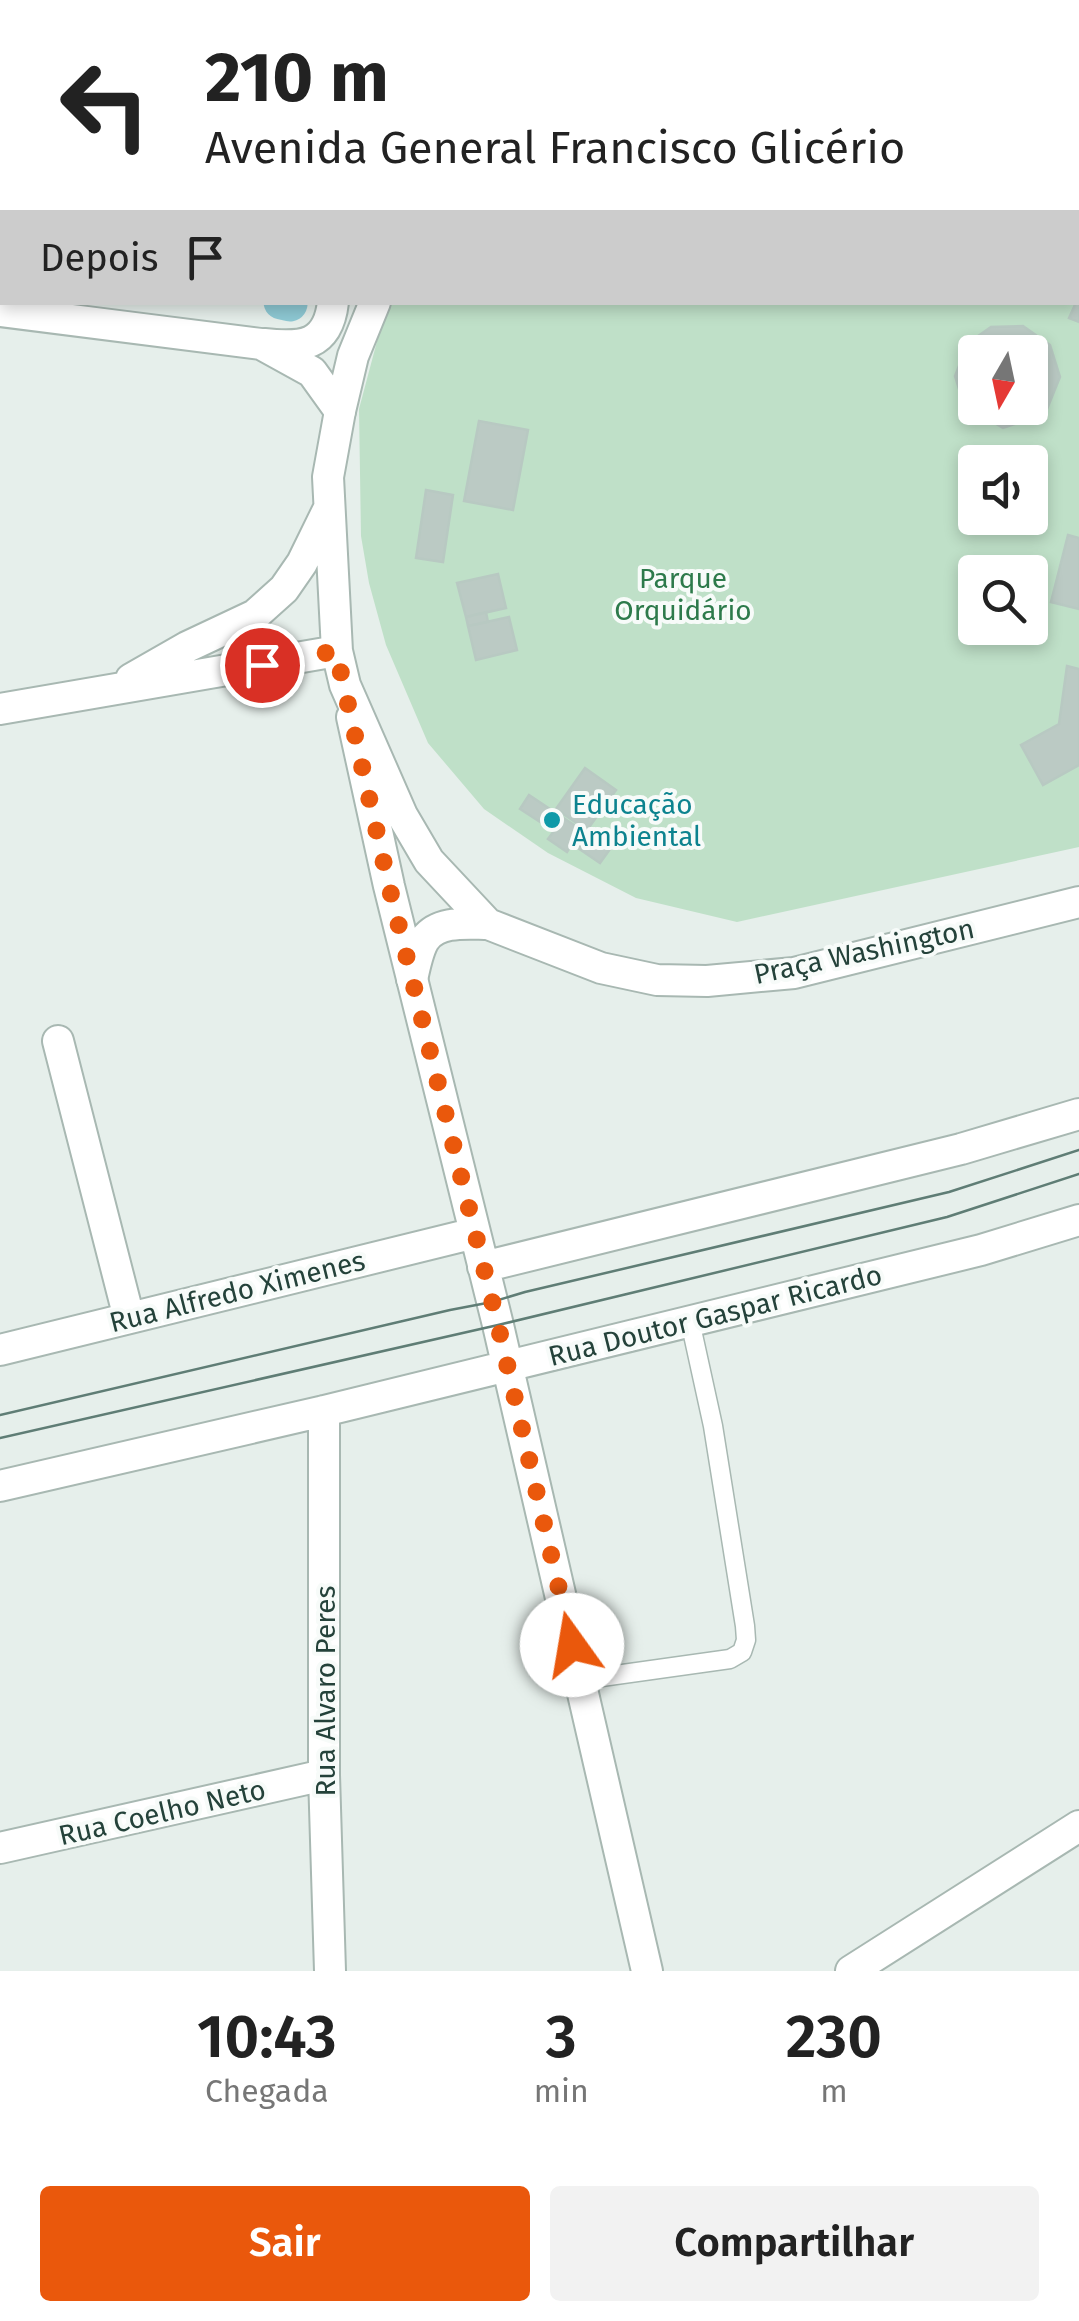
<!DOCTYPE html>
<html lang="pt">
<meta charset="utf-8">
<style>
:root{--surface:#fff;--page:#f2f2f2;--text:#222;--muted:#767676;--accent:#ea580c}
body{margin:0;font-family:"Fira Sans",sans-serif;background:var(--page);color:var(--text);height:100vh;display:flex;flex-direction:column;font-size:38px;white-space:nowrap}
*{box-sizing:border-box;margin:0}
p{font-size:32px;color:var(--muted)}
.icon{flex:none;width:55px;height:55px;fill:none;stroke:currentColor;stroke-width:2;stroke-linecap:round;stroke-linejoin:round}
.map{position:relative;height:1971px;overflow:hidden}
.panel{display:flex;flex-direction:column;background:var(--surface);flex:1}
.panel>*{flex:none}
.guide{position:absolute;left:0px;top:0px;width:1080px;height:305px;box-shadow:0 5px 15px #0003;background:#fff;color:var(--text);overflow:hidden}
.needle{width:65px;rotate:189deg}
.tools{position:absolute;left:958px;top:335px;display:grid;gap:20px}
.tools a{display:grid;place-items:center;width:90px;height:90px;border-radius:10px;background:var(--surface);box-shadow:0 5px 15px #0003;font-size:50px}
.pin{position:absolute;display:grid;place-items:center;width:85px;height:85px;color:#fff;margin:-42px;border:5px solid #fff;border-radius:50%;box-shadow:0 2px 10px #0007}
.me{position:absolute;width:110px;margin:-55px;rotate:347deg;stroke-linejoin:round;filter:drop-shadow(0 0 8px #0008)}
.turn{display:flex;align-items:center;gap:35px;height:210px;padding:0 40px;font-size:45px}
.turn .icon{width:130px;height:130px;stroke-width:2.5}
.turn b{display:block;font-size:70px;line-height:85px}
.then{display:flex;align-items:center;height:95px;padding:0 40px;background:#0003;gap:20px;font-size:38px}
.eta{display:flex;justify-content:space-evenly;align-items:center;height:170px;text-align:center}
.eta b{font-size:60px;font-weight:600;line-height:70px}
.action{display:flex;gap:20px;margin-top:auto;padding:20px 40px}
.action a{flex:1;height:115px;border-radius:10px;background:var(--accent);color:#fff;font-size:40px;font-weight:600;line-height:115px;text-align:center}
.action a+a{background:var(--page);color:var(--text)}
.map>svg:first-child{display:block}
</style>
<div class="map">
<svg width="1079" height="1971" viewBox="0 0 1079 1971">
<rect width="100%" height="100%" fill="#e6efeb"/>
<path fill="#bfe0c8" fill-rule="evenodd" d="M1079,32V847L737,922L636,898L548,853L484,809L428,743L386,645L369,583L361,536L359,409L384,315L392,303L1078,302ZM975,352H1030V408H975ZM975,462H1030V518H975ZM975,572H1030V628H975Z"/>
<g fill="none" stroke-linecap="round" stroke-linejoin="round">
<path stroke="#8ec9d4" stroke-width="35" d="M0,249H2
M281,302L290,304"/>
</g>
<path fill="#bbcac4" stroke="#b8c9c2" stroke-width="2.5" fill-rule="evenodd" d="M29,0H217V2H28Z
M2,149V200L0,199V164Z
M1079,296V322L1069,318Z
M1023,326L1050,345L1060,377L1045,414L1003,428L964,405L955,376L968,343L991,327ZM975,352H1030V408H975Z
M479,421L528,430L513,510L464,501Z
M426,490L453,495L443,562L416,558Z
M1068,535L1079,538V609L1051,602Z
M498,574L506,608L466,617L457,583Z
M486,612L488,622L468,626L466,617Z
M509,617L517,650L476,660L468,626Z
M1067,666L1079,669V765L1043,785L1021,745L1059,724Z
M585,768L616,790L587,830L556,809Z
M529,795L610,849L600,863L572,844L567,852L548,839L554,831L520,809Z"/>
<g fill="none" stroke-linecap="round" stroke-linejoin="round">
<g stroke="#a8b8b2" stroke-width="21">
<path id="service" d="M580,1680L730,1659L742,1652L746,1640L745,1626L713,1426L690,1321"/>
</g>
<g stroke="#a8b8b2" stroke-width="34">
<path id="minor" d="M240,2V0
M639,2V0
M0,218L2,219
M0,311L261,344L312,372L340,411
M264,344C301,348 328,347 333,302
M352,717L389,886L498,1325L647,1971
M58,1041L129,1318
M483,1267L961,1149L1079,1114
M0,1350L475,1233
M324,1411V1775L330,1971
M0,1486L324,1411L981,1250L1079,1220
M0,1848L324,1775
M851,1971L1079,1826"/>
</g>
<g stroke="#a8b8b2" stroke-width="34">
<path id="tertiary" d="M1078,27H1079
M375,302L353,356L340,411L328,477L337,651L345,685L402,815L429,861L488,924L601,968L657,980L707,981L794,973L1079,902
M131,679L187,647L255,615L284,589L302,563L328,510
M0,709L337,651
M412,979C415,967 418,949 425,939C439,920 468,924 488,924"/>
</g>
<use href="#service" stroke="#fff" stroke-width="18"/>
<use href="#minor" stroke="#fff" stroke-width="30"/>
<use href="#tertiary" stroke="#fff" stroke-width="30"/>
<path stroke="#5f7d75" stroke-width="2.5" d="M0,1415L450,1310L492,1302L525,1292L949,1192L1079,1150
M0,1438L498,1325L947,1217L1079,1174"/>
</g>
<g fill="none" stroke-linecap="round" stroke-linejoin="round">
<path stroke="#ea580c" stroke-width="18" stroke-dasharray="0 32.4" d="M262,665L336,651L389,886L498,1325L572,1645"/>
</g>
<circle fill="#0f9aa8" stroke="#f7fbf9" stroke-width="4" cx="552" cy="820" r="10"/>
<g text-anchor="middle" stroke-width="8" stroke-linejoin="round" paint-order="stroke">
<g font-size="28" fill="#2d7a4b" stroke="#f7fbf9">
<text x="683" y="588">Parque<tspan x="683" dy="32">Orquidário</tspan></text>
</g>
<g font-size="28" fill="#0d838f" stroke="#f7fbf9" text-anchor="start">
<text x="572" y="814">Educação<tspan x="572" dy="32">Ambiental</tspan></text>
</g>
<g font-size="28" fill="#24423a" stroke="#f7fbf9">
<text transform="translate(864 951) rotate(-12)" y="10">Praça Washington</text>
<text transform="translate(237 1291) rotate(-14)" y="10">Rua Alfredo Ximenes</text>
<text transform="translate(715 1315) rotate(-14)" y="10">Rua Doutor Gaspar Ricardo</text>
<text transform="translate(325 1691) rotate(-90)" y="10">Rua Alvaro Peres</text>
<text transform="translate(162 1812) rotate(-13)" y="10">Rua Coelho Neto</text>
</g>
</g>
</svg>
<div class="tools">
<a><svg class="needle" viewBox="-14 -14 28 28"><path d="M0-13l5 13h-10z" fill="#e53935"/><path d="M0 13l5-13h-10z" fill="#767676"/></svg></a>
<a><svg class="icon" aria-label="sound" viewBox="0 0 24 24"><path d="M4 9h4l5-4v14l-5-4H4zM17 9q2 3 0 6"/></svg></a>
<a><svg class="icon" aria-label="search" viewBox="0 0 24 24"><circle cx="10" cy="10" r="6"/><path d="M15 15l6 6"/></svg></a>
</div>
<div class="pin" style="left:262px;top:665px;background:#d93025"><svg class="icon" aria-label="arrive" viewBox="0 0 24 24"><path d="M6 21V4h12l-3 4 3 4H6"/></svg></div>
<svg class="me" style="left:572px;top:1645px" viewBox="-20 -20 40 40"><circle r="19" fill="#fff"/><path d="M0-13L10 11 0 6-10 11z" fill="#ea580c"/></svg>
<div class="guide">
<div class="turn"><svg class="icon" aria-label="left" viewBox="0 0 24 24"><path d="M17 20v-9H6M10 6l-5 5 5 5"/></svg><div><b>210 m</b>Avenida General Francisco Glicério</div></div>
<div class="then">Depois<svg class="icon" aria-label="arrive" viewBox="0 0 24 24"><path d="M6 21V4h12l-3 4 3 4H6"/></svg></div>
</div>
</div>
<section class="panel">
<div class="eta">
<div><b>10:43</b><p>Chegada</p></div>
<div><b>3</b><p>min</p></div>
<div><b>230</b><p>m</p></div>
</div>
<div class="action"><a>Sair</a><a>Compartilhar</a></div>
</section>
